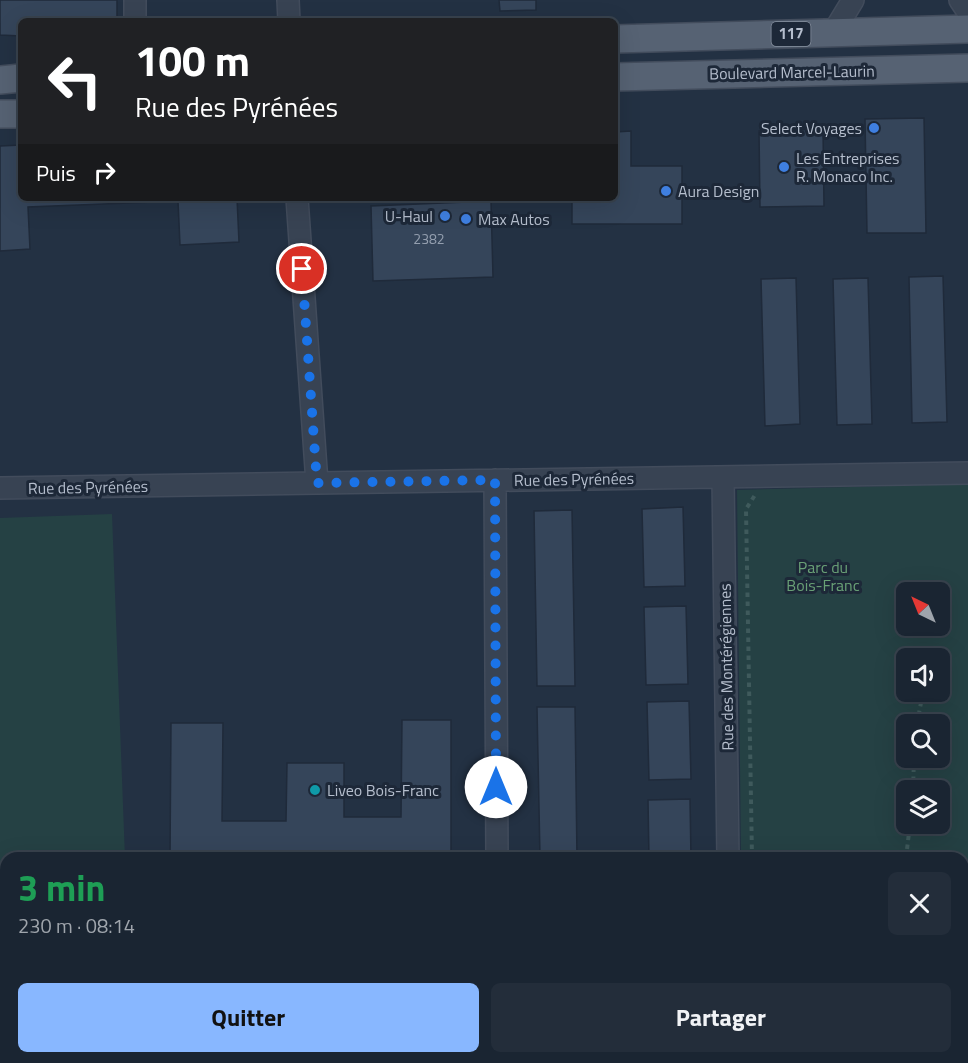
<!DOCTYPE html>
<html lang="fr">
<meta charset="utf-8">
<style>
:root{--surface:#1a2532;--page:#232d3a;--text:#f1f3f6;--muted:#9fa5ac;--line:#38424d;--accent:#88b7ff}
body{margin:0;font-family:"Titillium Web",sans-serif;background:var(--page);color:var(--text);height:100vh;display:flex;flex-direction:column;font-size:22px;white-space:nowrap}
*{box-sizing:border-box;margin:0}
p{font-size:20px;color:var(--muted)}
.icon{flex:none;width:33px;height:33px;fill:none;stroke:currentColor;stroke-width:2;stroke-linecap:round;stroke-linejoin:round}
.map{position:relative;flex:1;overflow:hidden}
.sheet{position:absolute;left:0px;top:852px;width:969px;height:212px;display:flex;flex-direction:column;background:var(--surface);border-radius:18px 18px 0 0;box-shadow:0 6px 24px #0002,0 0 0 2px var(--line)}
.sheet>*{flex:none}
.top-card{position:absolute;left:18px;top:18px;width:600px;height:183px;border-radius:9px;box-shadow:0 6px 24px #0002,0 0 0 2px var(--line);background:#202124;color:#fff;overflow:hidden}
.needle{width:39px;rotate:317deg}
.controls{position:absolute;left:896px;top:582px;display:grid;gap:12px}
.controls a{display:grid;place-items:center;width:54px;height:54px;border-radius:9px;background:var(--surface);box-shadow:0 6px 24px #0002,0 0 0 2px var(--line);font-size:30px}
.pin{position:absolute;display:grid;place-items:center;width:51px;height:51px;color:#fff;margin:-26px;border:3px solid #fff;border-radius:50%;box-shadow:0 2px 6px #0007}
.me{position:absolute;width:66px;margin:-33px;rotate:0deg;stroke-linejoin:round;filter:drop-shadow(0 0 4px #0008)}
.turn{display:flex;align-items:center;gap:21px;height:126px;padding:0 18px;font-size:27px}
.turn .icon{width:78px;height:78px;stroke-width:2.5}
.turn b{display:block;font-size:42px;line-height:51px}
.then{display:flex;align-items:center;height:57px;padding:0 18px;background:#0003;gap:12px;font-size:22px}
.round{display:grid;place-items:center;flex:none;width:63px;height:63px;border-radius:9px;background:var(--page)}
.summary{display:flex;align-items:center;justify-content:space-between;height:102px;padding:0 18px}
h1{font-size:36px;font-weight:700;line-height:45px;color:#1e9e55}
.cta{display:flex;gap:12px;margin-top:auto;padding:12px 18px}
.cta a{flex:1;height:69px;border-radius:9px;background:var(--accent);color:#111;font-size:24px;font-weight:700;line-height:69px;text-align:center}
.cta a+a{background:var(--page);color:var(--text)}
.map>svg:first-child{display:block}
</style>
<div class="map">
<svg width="968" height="1063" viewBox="0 0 968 1063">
<rect width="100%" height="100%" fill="#233143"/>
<path fill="#254144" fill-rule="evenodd" d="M968,484V1063H747V1058H963V858H741L737,490ZM906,592H939V626H906ZM906,658H939V692H906ZM906,724H939V758H906ZM906,790H939V824H906Z
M112,514L125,858H6V905H0V518Z"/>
<path fill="#152843" d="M968,945V1063H964L963,946Z"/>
<path fill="#35455a" stroke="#1f2a3a" stroke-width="1.5" d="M0,0H117V21H21V36L0,35Z
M499,0H536V10L500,11Z
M924,118L926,233H867L865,119Z
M823,129L824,206L760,207L759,131Z
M631,131V166H682V224H572V198H615V132Z
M21,145V198H237L239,242L180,245L178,201L28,207L30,249L0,251V146Z
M491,201L493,277L373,281L371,206Z
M943,276L947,422L912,423L909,277Z
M796,278L800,424L765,426L761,279Z
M868,278L872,424L837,425L833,279Z
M683,507L685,586L644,587L642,509Z
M572,510L575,686H537L534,511Z
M686,606L688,684L646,685L644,607Z
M689,701L691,779L649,780L647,702Z
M537,707H575L577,858H540Z
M402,720H451V858H170L171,723H223L222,821H286L287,763H344V817H401Z
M690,799L691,858H649L648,800Z
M46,1058V1063H10V1059Z"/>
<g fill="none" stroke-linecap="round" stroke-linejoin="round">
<g stroke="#424c5c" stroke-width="24">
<path id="minor" d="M288,0L289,21
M960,0L968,12
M135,21V0
M833,33L853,0
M297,198L317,483
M723,477L728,858
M495,480L497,858
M0,488L968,473
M0,939H6
M731,1058V1063"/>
</g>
<g stroke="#424c5c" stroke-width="30">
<path id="major" d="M615,39L968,29
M615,77L968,68
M0,80L21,78
M0,114H21"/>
</g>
<path stroke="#3f5a5c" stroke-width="4" stroke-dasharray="4.5 4.5" stroke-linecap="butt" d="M917,724L923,692
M913,790L914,758
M752,858L746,509L755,495
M906,858L910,824
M755,1058V1063"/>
<use href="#minor" stroke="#384353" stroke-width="21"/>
<use href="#major" stroke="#566273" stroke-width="27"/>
</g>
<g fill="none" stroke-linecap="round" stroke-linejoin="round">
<path stroke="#1a73e8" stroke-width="10" stroke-dasharray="0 18" d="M302,269L317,483L495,480L496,787"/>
</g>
<g fill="#3f7fe0" stroke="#1d2838" stroke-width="2">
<circle cx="874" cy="128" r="6"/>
<circle cx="784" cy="167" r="6"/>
<circle cx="666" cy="191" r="6"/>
<circle cx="445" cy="216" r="6"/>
<circle cx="466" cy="219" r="6"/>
</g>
<circle fill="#0f9aa8" stroke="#1d2838" stroke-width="2" cx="315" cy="790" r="6"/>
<g text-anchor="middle" stroke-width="6" stroke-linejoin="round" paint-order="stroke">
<g font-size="14" fill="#939eae">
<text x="429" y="244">2382</text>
</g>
<rect fill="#1d2838" stroke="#8791a0" stroke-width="1.5" x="771.5" y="22" width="39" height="24" rx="4.5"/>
<g font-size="15" font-weight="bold" fill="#b5becd">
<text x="791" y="39">117</text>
</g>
<g font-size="16" fill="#b5becd" stroke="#1d2838">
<text transform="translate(792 72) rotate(-1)" y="6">Boulevard Marcel-Laurin</text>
<text transform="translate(574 479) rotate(-1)" y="6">Rue des Pyrénées</text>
<text transform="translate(88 487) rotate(-1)" y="6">Rue des Pyrénées</text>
<text transform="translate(726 667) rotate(-91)" y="6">Rue des Montérégiennes</text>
</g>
<g font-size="16" fill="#b5becd" stroke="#1d2838" text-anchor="start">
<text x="862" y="134" text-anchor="end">Select Voyages</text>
<text x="796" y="164">Les Entreprises<tspan x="796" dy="18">R. Monaco Inc.</tspan></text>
<text x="678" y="197">Aura Design</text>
<text x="433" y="222" text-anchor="end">U-Haul</text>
<text x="478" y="225">Max Autos</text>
<text x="327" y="796">Liveo Bois-Franc</text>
</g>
<g font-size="16" fill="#69a076" stroke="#1d2838">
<text x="823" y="573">Parc du<tspan x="823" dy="18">Bois-Franc</tspan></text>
</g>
</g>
</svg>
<div class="controls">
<a><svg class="needle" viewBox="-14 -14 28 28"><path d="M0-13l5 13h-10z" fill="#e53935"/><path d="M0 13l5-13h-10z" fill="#9fa5ac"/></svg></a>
<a><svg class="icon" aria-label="sound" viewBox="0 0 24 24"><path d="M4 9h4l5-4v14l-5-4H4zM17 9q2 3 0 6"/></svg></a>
<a><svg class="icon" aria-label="search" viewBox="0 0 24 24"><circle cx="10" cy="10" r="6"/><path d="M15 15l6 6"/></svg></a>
<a><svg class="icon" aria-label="layers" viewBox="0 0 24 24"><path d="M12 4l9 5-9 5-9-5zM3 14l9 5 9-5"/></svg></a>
</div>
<div class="pin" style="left:302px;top:269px;background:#d93025"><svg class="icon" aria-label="arrive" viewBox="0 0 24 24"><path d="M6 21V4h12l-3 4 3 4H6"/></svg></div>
<svg class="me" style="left:496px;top:787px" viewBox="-20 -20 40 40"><circle r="19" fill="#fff"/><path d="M0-13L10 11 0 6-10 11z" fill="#1a73e8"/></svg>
<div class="top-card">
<div class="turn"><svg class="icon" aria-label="left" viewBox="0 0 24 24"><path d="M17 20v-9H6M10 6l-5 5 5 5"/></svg><div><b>100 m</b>Rue des Pyrénées</div></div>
<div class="then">Puis<svg class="icon" aria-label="right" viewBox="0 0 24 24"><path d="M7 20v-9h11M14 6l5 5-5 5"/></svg></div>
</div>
<section class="sheet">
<div class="summary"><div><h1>3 min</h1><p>230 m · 08:14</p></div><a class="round"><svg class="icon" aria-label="close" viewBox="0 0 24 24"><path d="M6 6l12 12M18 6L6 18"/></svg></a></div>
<div class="cta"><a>Quitter</a><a>Partager</a></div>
</section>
</div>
